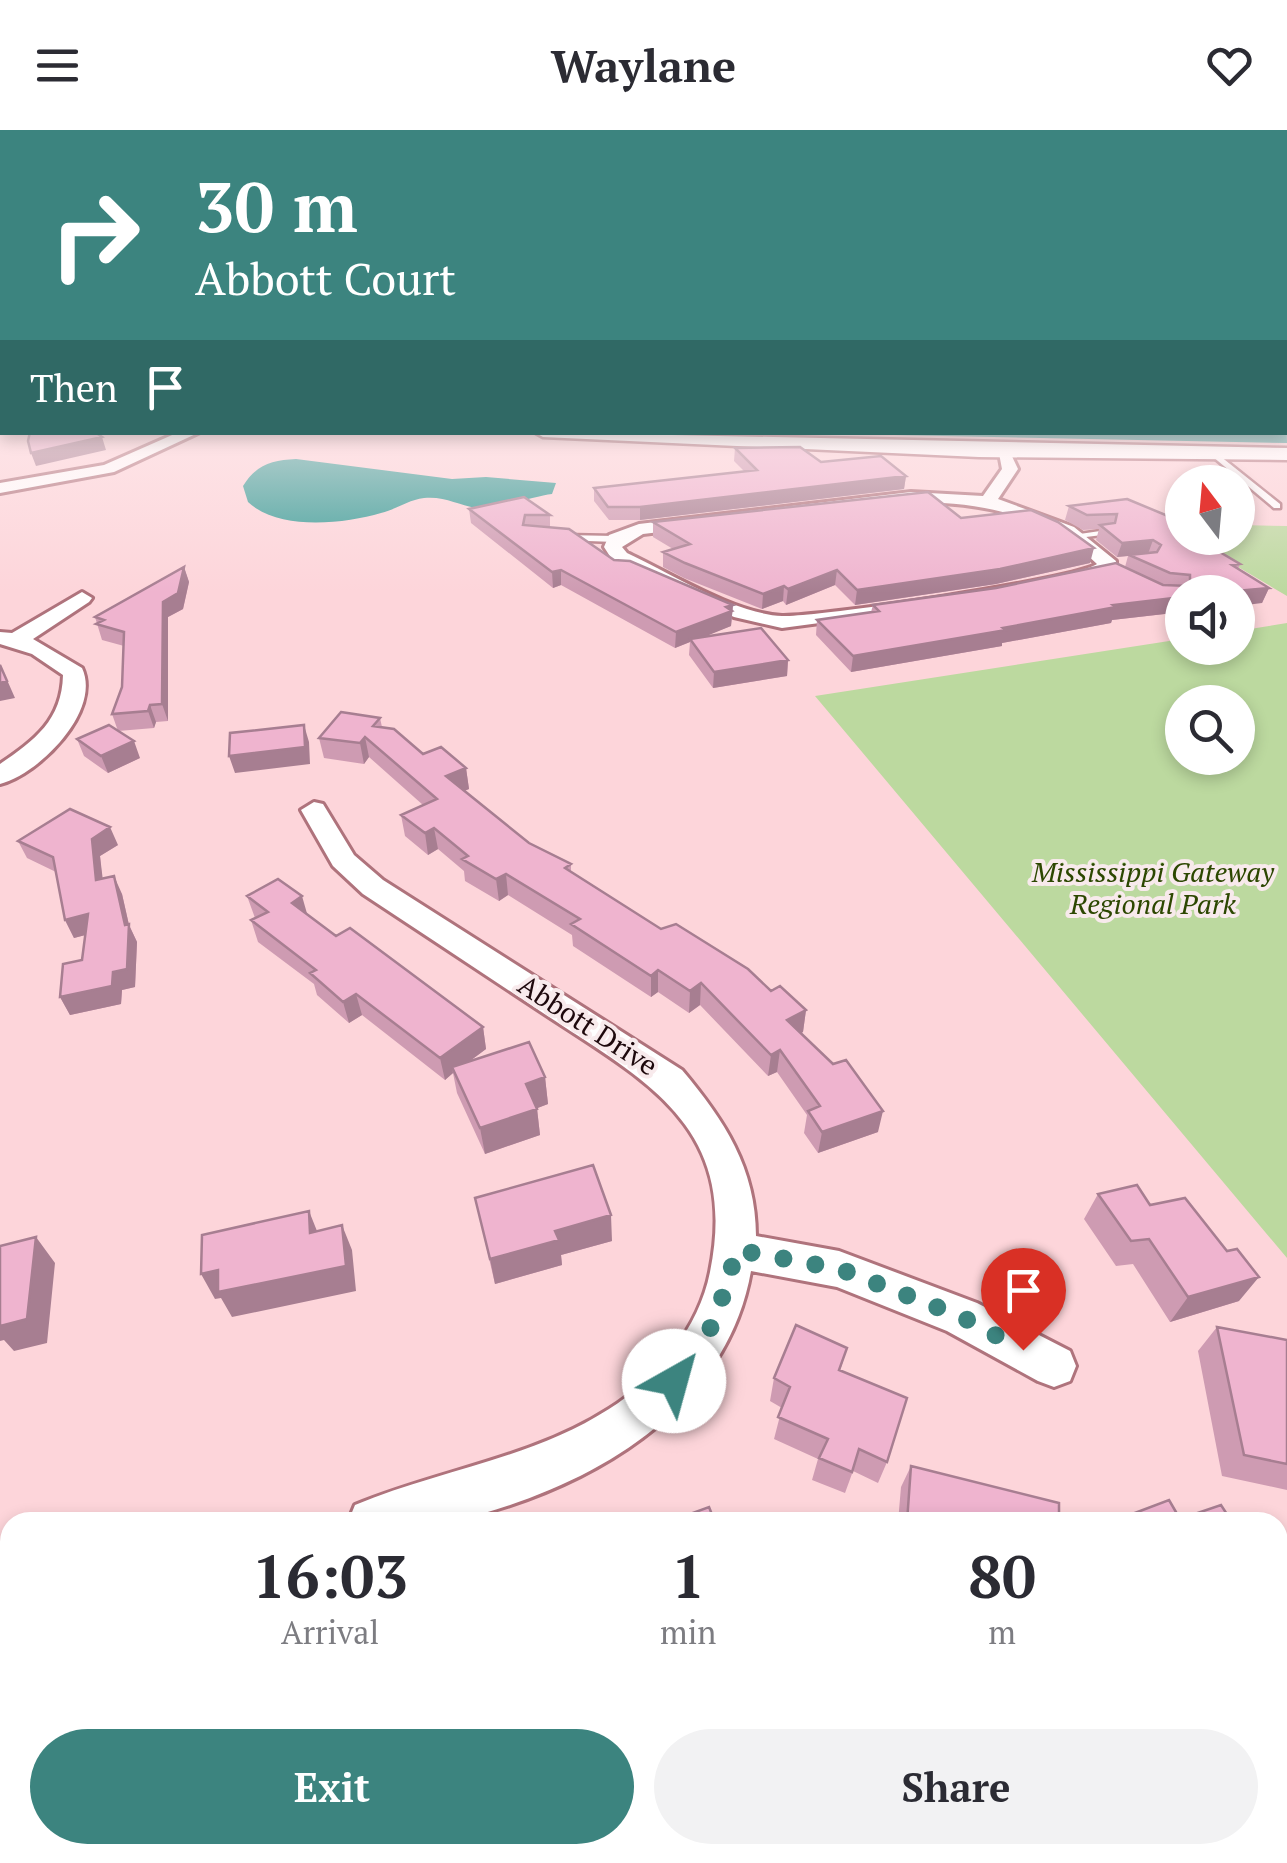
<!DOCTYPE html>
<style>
:root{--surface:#fff;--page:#f2f2f3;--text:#2b2b33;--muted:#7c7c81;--accent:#3c847f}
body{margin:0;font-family:"PT Serif",serif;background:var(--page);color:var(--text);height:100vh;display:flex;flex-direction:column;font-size:38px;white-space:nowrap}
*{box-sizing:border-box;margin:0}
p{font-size:32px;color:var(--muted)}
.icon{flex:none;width:55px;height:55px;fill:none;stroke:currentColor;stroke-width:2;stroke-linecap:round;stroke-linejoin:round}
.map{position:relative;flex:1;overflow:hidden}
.drawer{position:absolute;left:0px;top:1382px;width:1288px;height:352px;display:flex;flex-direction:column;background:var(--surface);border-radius:30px 30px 0 0;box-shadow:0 5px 15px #0003}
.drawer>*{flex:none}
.banner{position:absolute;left:0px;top:0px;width:1288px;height:305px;box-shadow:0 5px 15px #0003;background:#3c847f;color:#fff;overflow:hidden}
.needle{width:65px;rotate:344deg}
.buttons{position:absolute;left:1165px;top:335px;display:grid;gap:20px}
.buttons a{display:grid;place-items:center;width:90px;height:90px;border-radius:50%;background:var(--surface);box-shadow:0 5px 15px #0003;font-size:50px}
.pin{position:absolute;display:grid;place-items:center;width:85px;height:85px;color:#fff;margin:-102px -42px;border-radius:50% 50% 50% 0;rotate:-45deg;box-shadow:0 0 10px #0007}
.pin .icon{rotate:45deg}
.me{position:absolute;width:110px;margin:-55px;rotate:38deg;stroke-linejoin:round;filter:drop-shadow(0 0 8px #0008)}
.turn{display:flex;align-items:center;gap:35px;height:210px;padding:0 30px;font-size:45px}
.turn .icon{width:130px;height:130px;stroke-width:2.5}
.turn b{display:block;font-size:70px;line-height:85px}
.then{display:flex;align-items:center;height:95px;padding:0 30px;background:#0003;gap:20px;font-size:38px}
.eta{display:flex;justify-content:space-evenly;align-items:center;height:170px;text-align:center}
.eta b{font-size:60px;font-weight:700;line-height:70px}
.cta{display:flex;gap:20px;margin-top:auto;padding:20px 30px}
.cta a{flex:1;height:115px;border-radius:60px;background:var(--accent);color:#fff;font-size:40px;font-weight:700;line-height:115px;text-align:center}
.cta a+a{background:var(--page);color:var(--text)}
header{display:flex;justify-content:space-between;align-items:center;height:130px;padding:0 30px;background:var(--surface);font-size:45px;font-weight:700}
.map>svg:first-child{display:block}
</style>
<header><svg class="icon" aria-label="menu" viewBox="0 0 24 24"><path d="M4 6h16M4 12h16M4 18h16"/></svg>Waylane<svg class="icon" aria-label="heart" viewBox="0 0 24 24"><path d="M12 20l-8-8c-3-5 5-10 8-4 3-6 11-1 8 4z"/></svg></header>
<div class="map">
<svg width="1287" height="1733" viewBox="0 0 1287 1733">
<rect width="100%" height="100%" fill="#fdd5da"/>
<path fill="#bcd99f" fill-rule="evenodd" d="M1238,395L1287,396V466L1189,408H1238Z
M1287,493V1128L815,566L1182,509V518H1238V501ZM1182,572H1238V628H1182Z"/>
<path fill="#349b95" d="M1285,220L1287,313L795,303L1285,302Z
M296,329L452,349L486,347L556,353L552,364C534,366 491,381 476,378C458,375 445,366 424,368C408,370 397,379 381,383C343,394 279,401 248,372L243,356C256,335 272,330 296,329Z"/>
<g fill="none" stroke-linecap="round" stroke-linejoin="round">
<g stroke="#af737c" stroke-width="5">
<path id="service" d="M1215,322L1280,374V378H1274L1212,326Z
M1107,400L1111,402L1110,404L1070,409L1066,406Z
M564,405L615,406L619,409L615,412L561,410V406Z"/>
</g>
<g stroke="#af737c" stroke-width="6">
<path id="minor" d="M0,278H2V286H0Z
M179,302H200L114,342L0,363V353L104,335Z
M998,318H1008L1018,339L998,369L1074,397L1116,431V439L1105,447L992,470L782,498L734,487L613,431L604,417L609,405L639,394L911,362L983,366L1002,339ZM911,372C981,372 1046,384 1097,434C1074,450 818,487 782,486C735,484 670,443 627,423L622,417L643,404Z
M82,462L92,468L89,472L33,509L82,538C102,581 39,644 0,654V634C35,610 62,590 63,545L32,524L0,514V502L12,503Z
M314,672L323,674L354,725L383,750L682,940C724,990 756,1038 756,1106L839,1121L977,1173L1070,1221L1076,1236L1070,1251L1054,1257L1038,1251L947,1201L837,1157L751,1141C726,1284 585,1360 454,1391C422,1399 381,1392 348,1392L355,1375C439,1340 531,1329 609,1279C657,1249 699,1198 710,1142C740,995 644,950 540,881C481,842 422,803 363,764L333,736L301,680Z
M10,1480V1533L0,1537V1484Z"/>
</g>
<g stroke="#af737c" stroke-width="5">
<path id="tertiary" d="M0,237H2V247H0Z
M534,302L1287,318V330L979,327L543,307Z"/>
</g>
<use href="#service" fill="#fff" fill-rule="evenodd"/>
<use href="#minor" fill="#fff" fill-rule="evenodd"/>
<use href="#tertiary" fill="#fff" fill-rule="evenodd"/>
</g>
<path fill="#ce9bb2" d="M735,318L906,346L904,359L640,390H609L594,371V358L744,341L734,331Z
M1069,376L1178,397L1240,434L1238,439L1269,458L1262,473L1182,462V482L1112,490L1111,493L1002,513V516L851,542L816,505L817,490L871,482L873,475L996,458L1125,437L1128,426L1117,427L1096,410L1099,399L1083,400L1065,390Z
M469,379L550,385V397L614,430L733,475L731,496L702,507L788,530L787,546L713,558L689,525L690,512L675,518L561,455L553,458L471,393Z
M961,388L1090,433L996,454L855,475L835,455L786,475L783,471L762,479L684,448L663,437V422L673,419L653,407V392Z
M184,437L189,452L183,479L168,487V591L156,592L154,598L118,601L112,584L122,557L124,516L102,510L95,487Z
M380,588L382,597L423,624L466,638L469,659L464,661L529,713L571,734V742L661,799L806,880L803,902L801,903L878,1002L818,1023L804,1003L807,985L777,942L768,946L700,875L689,883L658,862L651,867L573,816L572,805L508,765L499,771L465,751L464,741L438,719L428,725L405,706L401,685L423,675L369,627L364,634L324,628L319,608Z
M77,609L140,628L108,643L84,626Z
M18,711L118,715L100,726L102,749L122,764L129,795L137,812L135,857L122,860L121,874L70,885L60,867L82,830L85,805L74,808L65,790L56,742L27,728Z
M247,766L307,784L336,806L483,897L486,919L470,931L545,947L548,974L537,978L540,1005L485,1024L457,963L453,943L445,950L362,885L349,893L317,865L314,854L258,812L251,790L255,788Z
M1098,1064L1150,1075L1239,1171L1170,1192L1133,1134L1116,1136L1084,1089Z
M475,1068L612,1111L561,1125L562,1135L495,1154Z
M1217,1197L1287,1210V1360L1222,1346L1198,1221Z
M847,1218L840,1241L887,1332L878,1353L853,1341L845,1363L812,1350L818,1329L774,1309L782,1278L770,1271L774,1248Z
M911,1336L1059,1392H898L901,1357Z"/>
<path fill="#a77e91" d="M2,258V273L0,275V260Z
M102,307L106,320L36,336L31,323Z
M906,346L904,359L640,390V377Z
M1153,410L1148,424L1117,427L1122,413Z
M1094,418L1090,433L996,454L855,475L857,460Z
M184,437L189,452L183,479L168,487V591L162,574L163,472Z
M561,440V455L553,458L552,442Z
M837,440L835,455L786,475L788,459Z
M784,456L783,471L762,479L763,464Z
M1269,458L1262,473L1238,476V462H1225Z
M1182,467V482L1112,490L1111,493L1002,513V516L851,542L853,526L1113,475Z
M733,475L731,496L692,512L690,509V512L675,518L676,502Z
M788,530L787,546L713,558L714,542Z
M0,534L15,568L0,571Z
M150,575L156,592L154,598L148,581Z
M304,595L309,612L310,634L235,643L229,626Z
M365,607L369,627L364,634L360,613Z
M134,611L140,628L108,643L101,626Z
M466,638L469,659L449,667L446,646Z
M110,697L118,715L100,726L105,768L96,750L92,709Z
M434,698L438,719L428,725L425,703Z
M506,744L508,765L499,771L496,749Z
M114,746L122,764L129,795L137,812L135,857L122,860L121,874L70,885L60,867L113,842L125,795Z
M302,766L308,787L292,773Z
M88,784L97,802L74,808L65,790Z
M658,840V862L651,867V846Z
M701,853L700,875L689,883L690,861Z
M356,864L362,885L349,893L343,872Z
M806,880L803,902L784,912L787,890Z
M483,897L486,919L455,942L452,937L453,943L445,950L440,928Z
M780,920L777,942L768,946L771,925Z
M545,947L548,974L530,981L526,954Z
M537,979L540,1005L485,1024L480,998Z
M883,981L878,1002L818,1023L822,1002Z
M309,1081L319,1106L310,1103Z
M611,1085L612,1111L561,1125L562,1135L495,1154L490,1129L555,1101Z
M342,1095L352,1120L356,1161L232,1187L221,1168L215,1169L201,1144Z
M36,1107L55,1133L47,1213L14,1221L4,1210L0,1211V1188Z
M1259,1147L1239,1171L1170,1192L1188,1167Z
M31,1725H60L59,1733H30Z"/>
<path fill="#efb4cf" stroke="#a77e91" stroke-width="2.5" d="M30,302H95L102,307L31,323L28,311Z
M800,317L821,332L881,326L906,346L640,377H608L594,358L757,340L735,318Z
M928,362L961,388L1031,380L1058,392L1094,418L1000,439L857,460L837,440L788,459L784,456L763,464L685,433L663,422L690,414L653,392Z
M524,367L550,385H525L523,395L569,399L614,430L630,431L733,475L726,477L732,481L676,502L561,440L552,442L469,379Z
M1127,369L1180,391L1170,392L1182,400V408H1196L1240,434L1232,435L1269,458L1225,462H1182V467L1113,475L1116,477L1003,498L1006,500L853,526L817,490L879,481L873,475L996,458L1116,433L1163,455L1190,456V445L1170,443L1129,425L1157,422L1161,415L1153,410L1122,413L1100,395L1115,393L1117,384L1087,385L1069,376Z
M184,437L178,463L163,472L162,574L150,575L148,581L112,584L122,557L124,502L96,494L104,490L95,487Z
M761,498L788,530L714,542L690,509Z
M0,535L7,551L0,553Z
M341,582L380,588L373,596L394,599L423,624L441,617L466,638L446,646L529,713L571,734L565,738L661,799L676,794L748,839L771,861L780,856L806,880L787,890L833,934L846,930L883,981L822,1002L808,981L820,976L780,920L771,925L701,853L690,861L658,840L651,846L571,794L580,789L506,744L496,749L462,729L468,726L434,698L425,703L401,685L437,669L365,607L360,613L319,608Z
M109,595L134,611L101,626L77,609Z
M304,595L305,617L229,626L230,603Z
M70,679L110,697L92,709L96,750L114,746L125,795L129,794L127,839L113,842L112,856L60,867L63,834L82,830L88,784L65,790L53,727L18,711Z
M278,749L302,766L292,773L336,806L350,798L483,897L440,928L356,864L343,872L310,843L316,840L251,790L268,782L247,766Z
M529,912L545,947L526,954L537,979L480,998L452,937Z
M593,1035L611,1085L555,1101L559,1110L490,1129L475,1068Z
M1137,1055L1150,1075L1185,1068L1227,1121L1237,1119L1259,1147L1188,1167L1149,1109L1131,1111L1098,1064Z
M309,1081L310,1103L342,1095L346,1136L218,1162V1140L201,1144L202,1105Z
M36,1107L27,1189L0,1196V1116Z
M796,1195L847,1218L839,1240L907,1268L887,1332L859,1319L852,1342L819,1328L828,1309L778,1287L790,1257L774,1248Z
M1217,1197L1287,1210V1334L1244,1325Z
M911,1336L1059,1373V1392H907Z
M1169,1370L1180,1389L1221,1375L1232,1392H1111Z
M709,1377L715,1392H668Z
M10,1619V1725H31L30,1733H0V1622Z"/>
<linearGradient id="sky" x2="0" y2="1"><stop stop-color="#60aac7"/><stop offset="0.48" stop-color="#feecee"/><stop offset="1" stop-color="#feecee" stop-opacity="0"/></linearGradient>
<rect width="1287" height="463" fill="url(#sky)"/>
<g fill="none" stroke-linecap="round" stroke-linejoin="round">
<path stroke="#3c847f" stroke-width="18" stroke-dasharray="0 32.4" d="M674,1251C711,1216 722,1168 737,1120L840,1139L962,1187L1023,1220"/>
</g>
<g text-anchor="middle" stroke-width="8" stroke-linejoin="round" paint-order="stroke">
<g font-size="28" font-style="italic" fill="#2c4700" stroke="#f8eaec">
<text x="1153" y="752">Mississippi Gateway<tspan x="1153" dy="32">Regional Park</tspan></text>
</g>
<g font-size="28" fill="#1d080c" stroke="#f8eaec">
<text transform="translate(588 895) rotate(33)" y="10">Abbott Drive</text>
</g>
</g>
</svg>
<div class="buttons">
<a><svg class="needle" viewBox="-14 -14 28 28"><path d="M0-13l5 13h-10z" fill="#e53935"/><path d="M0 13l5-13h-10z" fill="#7c7c81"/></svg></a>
<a><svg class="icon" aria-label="sound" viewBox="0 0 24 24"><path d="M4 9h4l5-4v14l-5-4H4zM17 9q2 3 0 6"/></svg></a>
<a><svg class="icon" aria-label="search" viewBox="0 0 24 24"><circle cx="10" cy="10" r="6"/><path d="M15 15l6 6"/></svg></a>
</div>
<div class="pin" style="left:1023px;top:1220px;background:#d93025"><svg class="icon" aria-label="arrive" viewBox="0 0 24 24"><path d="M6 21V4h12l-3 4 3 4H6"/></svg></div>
<svg class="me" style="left:674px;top:1251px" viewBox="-20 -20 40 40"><circle r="19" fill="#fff"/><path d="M0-13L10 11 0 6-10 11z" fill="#3c847f"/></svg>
<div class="banner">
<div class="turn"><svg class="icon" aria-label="right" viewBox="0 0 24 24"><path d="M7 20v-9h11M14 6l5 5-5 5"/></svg><div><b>30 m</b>Abbott Court</div></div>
<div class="then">Then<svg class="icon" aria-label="arrive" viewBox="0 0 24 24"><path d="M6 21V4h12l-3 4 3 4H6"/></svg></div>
</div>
<section class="drawer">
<div class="eta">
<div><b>16:03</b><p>Arrival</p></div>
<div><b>1</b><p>min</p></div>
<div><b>80</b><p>m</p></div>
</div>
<div class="cta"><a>Exit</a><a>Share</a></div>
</section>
</div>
